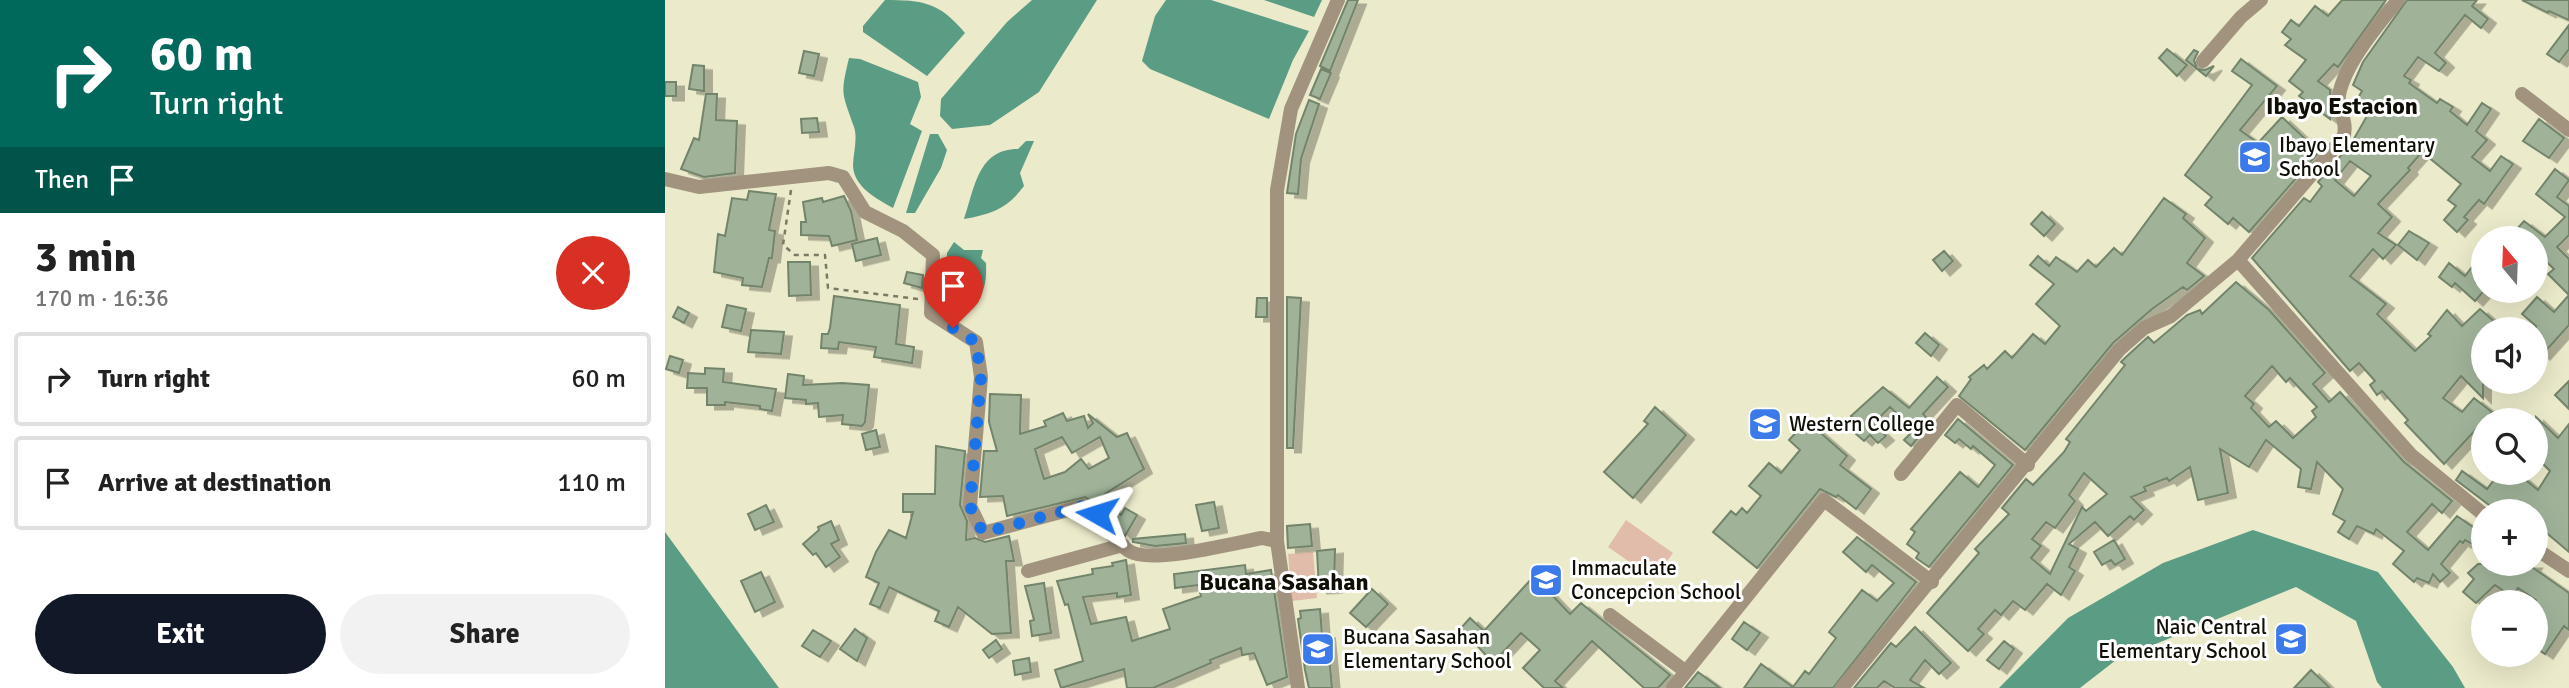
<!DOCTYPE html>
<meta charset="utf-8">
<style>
:root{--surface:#fff;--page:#f2f2f2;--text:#222;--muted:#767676;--line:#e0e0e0;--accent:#111827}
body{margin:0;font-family:Signika,sans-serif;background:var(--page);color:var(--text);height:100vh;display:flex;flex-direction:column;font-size:26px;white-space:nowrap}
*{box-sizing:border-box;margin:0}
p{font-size:23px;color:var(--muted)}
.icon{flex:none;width:38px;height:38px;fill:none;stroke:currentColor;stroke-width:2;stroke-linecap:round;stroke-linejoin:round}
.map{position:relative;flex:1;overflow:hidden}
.drawer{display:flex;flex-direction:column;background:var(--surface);width:665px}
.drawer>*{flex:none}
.banner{background:#00695c;color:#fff;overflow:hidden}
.needle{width:46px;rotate:341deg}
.fabs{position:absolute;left:1806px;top:226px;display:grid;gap:14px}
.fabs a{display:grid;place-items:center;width:77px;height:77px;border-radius:50%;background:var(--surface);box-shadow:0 7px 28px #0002;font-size:35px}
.pin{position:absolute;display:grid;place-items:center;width:60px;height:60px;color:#fff;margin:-72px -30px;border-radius:50% 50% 50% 0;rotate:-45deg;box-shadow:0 0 7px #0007}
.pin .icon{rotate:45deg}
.me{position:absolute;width:77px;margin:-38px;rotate:276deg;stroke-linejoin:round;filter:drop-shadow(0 0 5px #0008)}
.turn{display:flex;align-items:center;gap:24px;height:147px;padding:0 35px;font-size:32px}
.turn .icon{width:91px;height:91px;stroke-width:2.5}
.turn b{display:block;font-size:49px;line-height:60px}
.then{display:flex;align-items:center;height:66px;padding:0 35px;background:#0003;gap:14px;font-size:26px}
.round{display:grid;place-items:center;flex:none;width:74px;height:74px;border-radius:37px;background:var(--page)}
.head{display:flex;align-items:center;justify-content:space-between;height:119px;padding:0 35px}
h1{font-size:42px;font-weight:800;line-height:52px}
.action{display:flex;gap:14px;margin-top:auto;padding:14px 35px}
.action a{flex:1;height:80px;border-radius:42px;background:var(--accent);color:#fff;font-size:28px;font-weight:800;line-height:80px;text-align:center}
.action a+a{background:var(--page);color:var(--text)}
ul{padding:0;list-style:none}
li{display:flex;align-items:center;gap:21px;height:94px;margin:0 14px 10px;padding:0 21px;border:4px solid var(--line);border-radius:7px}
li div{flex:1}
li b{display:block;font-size:26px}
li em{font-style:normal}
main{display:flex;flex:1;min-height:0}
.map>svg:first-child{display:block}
</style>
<main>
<section class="drawer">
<div class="banner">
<div class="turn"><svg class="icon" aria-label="right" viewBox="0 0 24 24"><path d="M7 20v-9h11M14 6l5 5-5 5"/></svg><div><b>60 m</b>Turn right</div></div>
<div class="then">Then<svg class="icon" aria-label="arrive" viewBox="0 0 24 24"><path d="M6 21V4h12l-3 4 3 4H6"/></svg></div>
</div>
<div class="head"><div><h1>3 min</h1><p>170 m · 16:36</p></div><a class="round" style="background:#d93025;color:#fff"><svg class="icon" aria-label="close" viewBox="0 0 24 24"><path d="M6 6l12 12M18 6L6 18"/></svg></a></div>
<ul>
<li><svg class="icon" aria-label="right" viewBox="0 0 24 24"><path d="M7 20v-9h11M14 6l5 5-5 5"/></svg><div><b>Turn right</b></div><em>60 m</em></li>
<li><svg class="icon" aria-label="arrive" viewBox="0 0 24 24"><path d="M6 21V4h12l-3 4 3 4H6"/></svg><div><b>Arrive at destination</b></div><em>110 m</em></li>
</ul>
<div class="action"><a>Exit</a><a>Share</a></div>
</section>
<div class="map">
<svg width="1904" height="688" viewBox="0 0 1904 688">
<defs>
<filter id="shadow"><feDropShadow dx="8" dy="4.5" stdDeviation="0" flood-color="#0004"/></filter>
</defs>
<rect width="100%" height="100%" fill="#ebeaca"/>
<path fill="#e2bcaa" d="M961,520L1008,553L989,579L943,547Z
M648,552L652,598L627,601L623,554Z"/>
<path fill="#5b9c85" d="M220,0C258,0 274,2 300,33L262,76L198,32V26Z
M367,0H432L374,92L325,125L287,129L275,116L276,99L342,22Z
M501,0H546L644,31L628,60L604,119L485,69L477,61L490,16Z
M599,0H657L649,17Z
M184,58L195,59L253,82L256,97L245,124L257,131L228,208C212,199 189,187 188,166C188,154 193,139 189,127C177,92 175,96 184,58Z
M265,134H273L282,150L276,168L250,213H241Z
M361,141H369L355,173L359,186C342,209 326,214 299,219C310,187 313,149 353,149Z
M289,242L299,250H318L316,258L321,263C322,287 318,302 295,311L276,299L275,289L281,281L282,253Z
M1588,530L1713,572L1788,667L1800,688H1717L1712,682L1691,621L1631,587L1451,660L1415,688H1334L1403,618L1498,563Z
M0,532L114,688H0Z"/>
<path fill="#a0b399" stroke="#72846b" stroke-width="2" fill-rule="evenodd" filter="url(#shadow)" d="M683,0H693L665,71L655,66Z
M1677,0H1721L1673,67L1669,64L1653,81L1665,90V119L1634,96L1638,92L1624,81L1641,60L1620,45L1626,39L1617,32L1626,20L1634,26L1650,6L1663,16Z
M1742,0H1812L1807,6L1823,19L1816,28L1800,15L1770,53L1781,63L1774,71L1753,57L1739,76L1746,80L1744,83L1772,103L1775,99L1788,107L1785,111L1802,125L1817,103L1826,109L1811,131L1822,140L1807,157L1825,171L1836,156L1848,164L1819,204L1814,200L1799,217L1803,220L1792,232L1779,220L1791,206L1783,200L1796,184L1757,152L1743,168L1745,170L1713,204L1727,217L1713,233L1731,245L1718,259L1708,249L1685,276L1721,304L1712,314L1750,351L1766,336L1763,334L1782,310L1797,326L1815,309L1838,329H1818V398L1796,376L1778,398L1797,412L1809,398L1827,412L1779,464L1740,423L1743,420L1717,391L1712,395L1705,385L1710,381L1694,363L1685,371L1587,258L1639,198L1645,202L1657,186L1653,182L1686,144L1702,116L1687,108L1697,91L1688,85L1698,62ZM1685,161L1706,176L1689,196L1670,180Z
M1857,0H1904V20L1884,11L1883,13Z
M1904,25V49L1894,62L1882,54Z
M1502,49L1522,65L1512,76L1494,58Z
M1529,50L1533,52L1529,60L1532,69L1540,70L1549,66L1541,76L1521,60Z
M139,51L154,54L149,76L134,73Z
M1576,59L1612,86L1575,130L1593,143L1617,117L1654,152L1584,232L1568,218L1563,224L1540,205L1547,197L1520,175L1587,85L1567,71Z
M28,65L39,66V91L24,89Z
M656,69L666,73L655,99L645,95Z
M0,82H11V96H0Z
M41,94H52L51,120L72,121L70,173L39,177L16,169L29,138L34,140Z
M644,100L654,104L636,159L633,194L622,193L631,134Z
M152,118L154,132L137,133L136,119Z
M1874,119L1899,138L1884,158L1858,141Z
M1890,169L1904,180L1892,197L1904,206V235L1892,247L1904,259V325L1877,355L1871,349V326L1857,314L1872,297L1889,312L1904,295L1883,274L1889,269L1871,252V238H1844L1859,221L1880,237L1900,217L1871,194Z
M84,191L111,194L104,230L110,231L107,258H104L97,287L77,285L78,278L49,272L53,234L60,236L67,198L82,200Z
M179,196L186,211L192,240L167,246L164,236L136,235V222H141L138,202L157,198L158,202Z
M1499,198L1521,214L1518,218L1540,238L1522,263L1539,276L1522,290L1518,287L1487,309L1448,343L1360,450L1294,396L1306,379L1304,377L1319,365L1322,369L1340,351L1347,358L1368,334L1380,344L1395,326L1371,304L1389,284L1365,265L1373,256L1384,266L1391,257L1412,272L1423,260L1431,267L1449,248L1457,255Z
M1377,212L1390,224L1379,236L1366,224Z
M1744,231L1764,243L1752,260L1733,245Z
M212,238L216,255L191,261L187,244Z
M1279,251L1288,261L1277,271L1268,260Z
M123,262H145L146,295L124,296Z
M1784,263L1800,276L1807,267L1818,277V292L1810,301L1790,283L1787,287L1774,277Z
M242,272L258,275L257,288L239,283Z
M1571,282L1604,310L1660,373L1648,384L1664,402L1675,392L1739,462L1787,501L1777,513L1767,504L1742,532L1763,550L1792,516L1811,529L1814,523H1818V550L1800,540L1798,543L1795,541L1776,564L1785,573L1775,582L1768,574L1764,583L1752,578L1749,582L1728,564L1739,551L1711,529L1709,534L1692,526L1684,539L1673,532L1680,521L1668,514L1678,489L1652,462L1646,489L1633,487L1636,469L1601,440L1584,467L1555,449L1563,493L1533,500L1525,467L1504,481L1502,478L1479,487L1481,491L1466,497L1479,510L1469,520L1465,516L1443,536L1430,522L1404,544L1413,549L1404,567L1410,571L1396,595L1382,584L1360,610L1348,601L1336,615L1330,610L1313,629L1319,634L1303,651L1262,613L1314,553L1310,549L1344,514L1337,508L1361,479L1368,485L1399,452L1405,442L1401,439L1460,365L1456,362L1461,357L1483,337L1489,343L1522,315L1535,310L1537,314ZM1607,366L1621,382L1625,378L1652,407L1647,411L1651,417L1628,438L1611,421L1604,427L1586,408L1589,404L1580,396ZM1419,473L1442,494L1421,511L1417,507L1385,574L1366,558L1376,546L1367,539L1381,522L1390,528L1410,501L1404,495Z
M169,296L235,305L231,344L249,347L247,363L209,357L211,347L174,342L173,349L156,348L157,334H163L165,328Z
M622,297L636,298L628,448H622Z
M592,298H602V317H591Z
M62,305L81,309L76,331L57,327Z
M13,307L24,313L19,323L8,317Z
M86,330L119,332L116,354L83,352Z
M1260,333L1274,345L1266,356L1251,343Z
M5,356L18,360L14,373L1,369Z
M40,368L59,369L58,382L111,389L107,411L95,409V406L60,402V405H42V388H22L23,373L40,374Z
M123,374L139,376L138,385L177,383L204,385L200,422L197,426L177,424L178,415L154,417L153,403L141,404V400L120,398Z
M1272,377L1283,387L1258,414L1266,422L1246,446L1239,440L1249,430L1225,407L1208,424L1221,436L1213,443L1205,435L1199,441L1191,434L1198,427L1186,416L1218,387L1244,408Z
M1904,381V409L1890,395Z
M325,394L356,395L355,434L381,426L379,421L398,413L402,421L419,416L423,428L428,423L423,414L452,437L462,433L479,469L437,496L456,515L460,508L472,515L460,536L437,509L420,497L342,516L338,496L315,497L319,451H332L324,422ZM397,437L407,453L435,437L444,458L424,469L416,459L400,472L379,479L370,449Z
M990,407L1021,435L968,498L939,472L983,424L979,421Z
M1871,417L1893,438L1904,424V552L1871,524V511H1832L1791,480L1797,471L1822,489L1835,472H1851L1873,490L1885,471L1871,457Z
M1293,419L1348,465L1264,567L1251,558L1254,553L1242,544L1250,532L1246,529L1295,472L1313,487L1330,465L1308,446L1306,449L1294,439L1290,443L1280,435Z
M1142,421L1182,456L1175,465L1206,489L1191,509L1173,495L1171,497L1155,489L1092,568L1048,532L1066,511L1071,515L1077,508L1082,513L1096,496L1084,486L1104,463L1116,473L1135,450L1124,440Z
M211,430L215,447L201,450L197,434Z
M271,446L300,451L295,505L302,521L301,540L310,538L320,542L344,536L349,561H341L346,633L327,634L293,607L284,627L270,621L274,611L224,587L215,608L205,604L214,583L201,577L211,552L224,530L241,538L248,512H238V494H270Z
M549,502L554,528L537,531L531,505Z
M101,505L109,522L90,530L83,514Z
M166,521L174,540L166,544L175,557L161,567L151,553L148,555L138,544L154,530L153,527Z
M645,524L647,546L623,548L622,526Z
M520,534L521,543L490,546L468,542V539Z
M1192,537L1251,582L1168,688H1079L1096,664L1128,687L1140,671L1144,674L1171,638L1164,632L1197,590L1212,601L1229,583L1207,565L1201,572L1178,552Z
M1449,540L1460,559L1450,565L1446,560L1437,565L1429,552Z
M670,549L669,588L654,589L652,551Z
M461,560L466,595L452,597V593L418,597L426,624L461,617L467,641L505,629L498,609L536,596L533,585L510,588L509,574L580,565L581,574L606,570L622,677L602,685L589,653L577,655L576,648L545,660L546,663L488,688H462L459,669L396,688L390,670L418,661L403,604L400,605L392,581L428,574L427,569L448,566L447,563Z
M1813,564H1869L1867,567L1904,593V630L1899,626L1880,654L1871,648V600L1853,588L1847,597L1830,585L1811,603L1798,592L1809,579L1803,573Z
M96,572L110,602L90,612L76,581Z
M869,576L905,614L916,603L1005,675L993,688H979L927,641L890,681L898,688H879L858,668L875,650L856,633L828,663L796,628L805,618L819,631Z
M379,583L386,633L367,636L365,621L369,620L360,586Z
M707,589L723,604L701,627L685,613Z
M655,609L657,635L662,634L667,688H644L640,670L633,619L636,618L635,611Z
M1079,622L1095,633L1082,650L1067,639Z
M1250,627L1286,663L1274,674L1260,660L1245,680L1259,688H1230L1219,681L1212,688H1189L1226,643L1231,647Z
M190,629L202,638L192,661L175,649Z
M148,630L166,641L155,657L137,646Z
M331,640L337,649L324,658L318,650Z
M1339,641L1349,649L1334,669L1322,660Z
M364,658L366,672L350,675L348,661Z
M1646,670L1665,688H1629Z
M1033,672L1055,688H1020Z"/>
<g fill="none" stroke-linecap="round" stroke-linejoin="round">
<path stroke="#7a7964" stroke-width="2.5" stroke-dasharray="5 5" stroke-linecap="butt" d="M126,190L118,245L130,255H160L163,288L253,299"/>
<path stroke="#a2937f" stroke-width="14" d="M1538,61L1576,17L1596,0
M1857,94L1904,130
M0,179L34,187L164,173L178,177L200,212L238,231L268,255L266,313L311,342L316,377L305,506L318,533L418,506C437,517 446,540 464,551C485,565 569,543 597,538L612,541
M1573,260L1746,455L1818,514
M1236,474L1292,405L1363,465
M1871,549L1904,571
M363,571L458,545
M945,615L1020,671
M633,688L612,541V190L626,109L673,0
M1008,688L1159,500L1267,582
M1177,688L1454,350L1479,328L1506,316L1573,260L1678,138C1684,122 1672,110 1674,95C1680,63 1713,25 1733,0"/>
</g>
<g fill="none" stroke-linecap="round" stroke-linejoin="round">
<path stroke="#1a73e8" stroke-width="12" stroke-dasharray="0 21.6" d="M288,328L311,342L316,377L305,506L318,533L418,506L432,514"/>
</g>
<defs>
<g id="school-square" transform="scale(1.75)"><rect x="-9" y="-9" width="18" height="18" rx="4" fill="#3c7ae9" stroke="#fff"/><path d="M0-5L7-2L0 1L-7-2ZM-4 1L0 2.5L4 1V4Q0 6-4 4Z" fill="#fff"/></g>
<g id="university-square" transform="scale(1.75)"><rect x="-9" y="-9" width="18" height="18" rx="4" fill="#3c7ae9" stroke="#fff"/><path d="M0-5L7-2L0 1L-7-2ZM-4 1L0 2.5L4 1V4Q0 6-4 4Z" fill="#fff"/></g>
</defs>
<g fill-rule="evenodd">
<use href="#school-square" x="1590" y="157"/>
<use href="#university-square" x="1100" y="424"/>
<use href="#school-square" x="881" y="580"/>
<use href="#school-square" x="1626" y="639"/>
<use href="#school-square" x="653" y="649"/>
</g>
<g text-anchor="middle" stroke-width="6" stroke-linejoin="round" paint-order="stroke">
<g font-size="21" fill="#100f05" stroke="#fff" text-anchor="start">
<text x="1614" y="152">Ibayo Elementary<tspan x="1614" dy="24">School</tspan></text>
<text x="1124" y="431">Western College</text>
<text x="906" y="575">Immaculate<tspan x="906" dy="24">Concepcion School</tspan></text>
<text x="1602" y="634" text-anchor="end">Naic Central<tspan x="1602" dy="24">Elementary School</tspan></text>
<text x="678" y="644">Bucana Sasahan<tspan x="678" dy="24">Elementary School</tspan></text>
</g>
<g font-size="24" font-weight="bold" fill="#100f05" stroke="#fff">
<text x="1677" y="114">Ibayo Estacion</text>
<text x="619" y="590">Bucana Sasahan</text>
</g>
</g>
</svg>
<div class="fabs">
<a><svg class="needle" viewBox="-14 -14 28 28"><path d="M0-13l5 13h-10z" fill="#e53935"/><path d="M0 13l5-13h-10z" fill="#767676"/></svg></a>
<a><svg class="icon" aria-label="sound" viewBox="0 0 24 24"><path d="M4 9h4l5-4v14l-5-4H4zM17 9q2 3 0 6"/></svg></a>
<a><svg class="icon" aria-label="search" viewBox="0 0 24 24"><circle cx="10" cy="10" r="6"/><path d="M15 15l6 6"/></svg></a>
<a>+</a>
<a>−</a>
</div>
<div class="pin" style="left:288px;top:328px;background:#d93025"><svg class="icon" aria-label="arrive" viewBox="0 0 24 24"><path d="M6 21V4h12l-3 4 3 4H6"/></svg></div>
<svg class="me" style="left:432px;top:514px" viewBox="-20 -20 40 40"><path d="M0-17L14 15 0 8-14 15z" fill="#1a73e8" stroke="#fff" stroke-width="4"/></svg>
</div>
</main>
